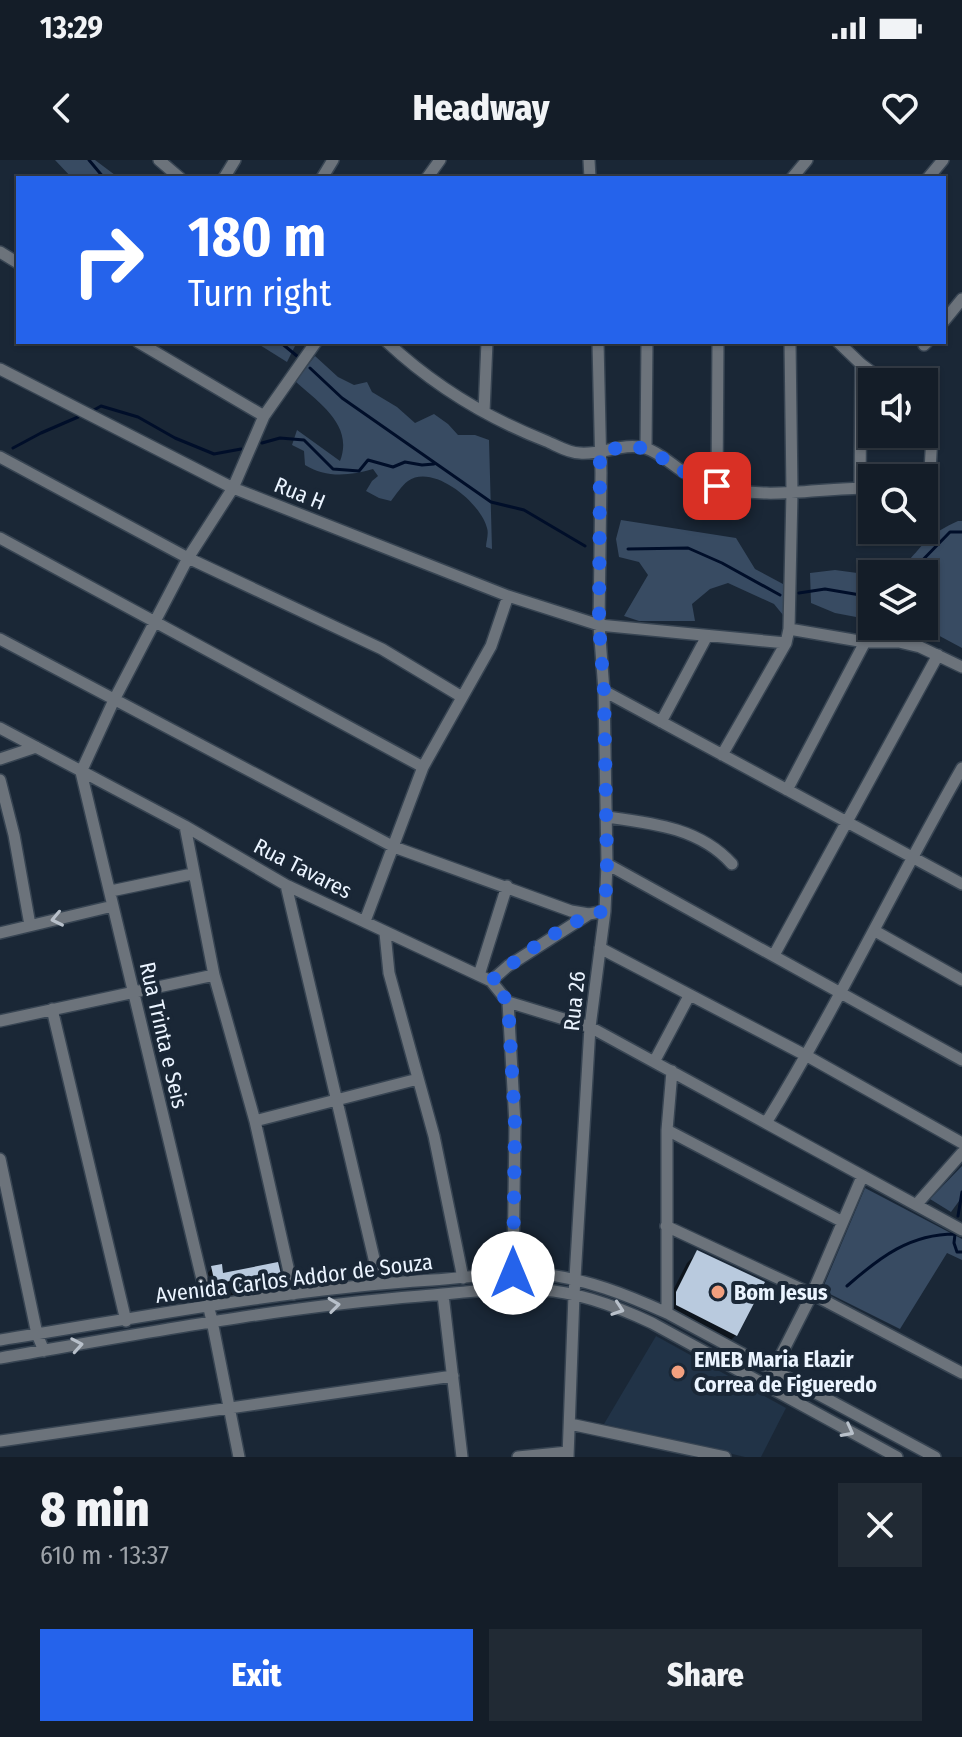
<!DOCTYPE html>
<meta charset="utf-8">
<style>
:root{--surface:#141d28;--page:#212a34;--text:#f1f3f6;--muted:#9da2a8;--line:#333b45;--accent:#2563eb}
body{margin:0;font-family:"Fira Sans Condensed",sans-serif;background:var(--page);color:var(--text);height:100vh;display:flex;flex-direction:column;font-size:30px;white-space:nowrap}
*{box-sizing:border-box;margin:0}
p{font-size:26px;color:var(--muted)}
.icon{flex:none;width:44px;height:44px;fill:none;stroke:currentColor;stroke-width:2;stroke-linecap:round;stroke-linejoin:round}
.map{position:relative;height:1297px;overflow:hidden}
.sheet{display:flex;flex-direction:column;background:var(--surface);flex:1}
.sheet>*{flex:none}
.hud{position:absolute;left:16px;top:16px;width:930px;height:168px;border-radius:0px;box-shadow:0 2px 6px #0004,0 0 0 2px var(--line);background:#2563eb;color:#fff;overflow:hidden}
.fabs{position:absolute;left:858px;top:208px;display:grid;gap:16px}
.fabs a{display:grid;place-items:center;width:80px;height:80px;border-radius:0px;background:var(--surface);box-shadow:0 2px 6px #0004,0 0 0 2px var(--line);font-size:40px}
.pin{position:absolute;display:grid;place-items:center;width:68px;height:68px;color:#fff;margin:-34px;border-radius:16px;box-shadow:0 4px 12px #0006}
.me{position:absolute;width:88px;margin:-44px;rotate:0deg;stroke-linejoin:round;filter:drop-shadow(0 0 6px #0008)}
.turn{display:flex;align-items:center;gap:28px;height:168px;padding:0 40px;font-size:36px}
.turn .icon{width:104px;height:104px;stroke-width:2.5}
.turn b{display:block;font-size:56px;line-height:68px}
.round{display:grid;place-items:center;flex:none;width:84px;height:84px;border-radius:0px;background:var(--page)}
.overview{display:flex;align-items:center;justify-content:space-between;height:136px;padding:0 40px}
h1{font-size:48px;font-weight:800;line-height:60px}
.button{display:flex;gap:16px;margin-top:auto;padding:16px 40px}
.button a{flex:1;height:92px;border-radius:0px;background:var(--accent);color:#fff;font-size:32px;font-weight:800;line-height:92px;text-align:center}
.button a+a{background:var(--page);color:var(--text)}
.status{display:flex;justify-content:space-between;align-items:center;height:56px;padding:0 40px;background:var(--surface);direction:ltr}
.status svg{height:22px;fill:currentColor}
header{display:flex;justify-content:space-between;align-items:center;height:104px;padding:0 40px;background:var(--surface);font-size:36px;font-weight:800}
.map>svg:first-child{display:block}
</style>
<div class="status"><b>13:29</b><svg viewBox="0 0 49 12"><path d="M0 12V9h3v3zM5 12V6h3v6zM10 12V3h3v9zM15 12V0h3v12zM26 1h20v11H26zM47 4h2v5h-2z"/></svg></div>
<header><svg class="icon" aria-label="back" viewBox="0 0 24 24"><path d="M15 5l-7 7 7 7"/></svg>Headway<svg class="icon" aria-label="heart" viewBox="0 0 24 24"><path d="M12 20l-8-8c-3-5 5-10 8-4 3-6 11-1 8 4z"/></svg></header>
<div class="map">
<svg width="962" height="1297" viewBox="0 0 962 1297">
<rect width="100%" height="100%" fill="#1a2736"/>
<path fill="#213347" d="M656,1176L786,1248L761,1297H745L604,1264Z"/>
<path fill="#384b62" d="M55,0H95L119,18H72Z
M255,182H297L287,202Z
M315,196L338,217L354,225L367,222L372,232L397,247L415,263L434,254L448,264L458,275H475L489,280L492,389L486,387C486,382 489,374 487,368C481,343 433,303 408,321C401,326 396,335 391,341L379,338L366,331L372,321L378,316L373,309C350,316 325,318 305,305L304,291L292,285L297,270L340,301C354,265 319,243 295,221Z
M621,360L736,378L755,409L783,424V455L774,444L728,423L710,429L692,444L695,461H639L624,456L648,415L639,402L619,397L616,379Z
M958,361H962V488L921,466H924V414H884C903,411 912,396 924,383C934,373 945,367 958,361Z
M835,410L872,415V460L835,453L811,443L810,413Z
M962,1006V1037L951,1052L930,1039Z
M865,1028L962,1079V1100L947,1093L900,1169L822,1130Z"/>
<path fill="#0007" d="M698,1092L736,1175L725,1186L666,1155V1144L687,1103Z
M212,1108L222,1115L281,1122L274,1129L227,1138L224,1126L208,1129L206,1115Z"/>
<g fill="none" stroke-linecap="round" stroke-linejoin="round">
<path stroke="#000e29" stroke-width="3" d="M89,0L104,18
M280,182L297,196
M310,208L342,238L491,342L524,350L585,386
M94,250L101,246L138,257L175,278L214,294L241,289
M262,283L280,278L304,280L333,309L359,311L368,300L393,307L405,302L422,305L434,304
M13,288L41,273L78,257
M628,389L688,388L722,403L780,435
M909,414L950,372H962
M799,433L825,429L872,437
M958,1056L962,1032
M847,1126C880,1097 910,1074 955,1074L954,1083L957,1092H962"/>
</g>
<path fill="#b9cade" d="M697,1090L765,1122L737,1176L676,1145V1132Z
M278,1102L283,1123L233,1132L230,1121L215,1124L211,1106L222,1104L223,1113Z"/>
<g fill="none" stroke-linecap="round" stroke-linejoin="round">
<g stroke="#374452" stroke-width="14">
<path id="minor" d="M159,0L180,18
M589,0L590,18
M224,18L235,0
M322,18L333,0
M427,18L440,0
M792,18L807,0
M928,18L943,0
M0,92L18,103
M944,161L962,139
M138,182L264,256
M387,182C433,225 487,258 546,281C556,285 568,293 580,293C602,295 623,282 645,288C660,292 674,307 687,314C696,318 706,322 715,325C765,342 820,327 872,328
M838,182L861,204L885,222
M924,185L927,182
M0,209L233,328L508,436L599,465L786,483
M924,251L933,257L929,329H924
M484,252L487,182
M646,288L647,182
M0,297L188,398L382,489L462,537
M717,326L718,182
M860,328L861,204
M0,378L423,607
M789,469L865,482H899L920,487L962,507
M0,479L394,687L571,751L589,754L605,751
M604,531L962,724
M661,562L707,476
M0,568L185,666L286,725L491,821L508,842L590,867L962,1070
M722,595L786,483L789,469L792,332L790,182
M0,599L36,587
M0,620L14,675L30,765
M787,630L865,482
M607,657C652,663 700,668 732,704
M185,666L214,815L255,961L294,1134
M607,704L962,900
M286,725L380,1124
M111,731L192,714
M365,761L423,607L491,486L508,436
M875,771L962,820
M0,773L113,746
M385,773L389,813L434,976L463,1118
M600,788L807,896L962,983
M774,795L938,495
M479,815L507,726
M491,821L508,806L589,754
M508,842L515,964L513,1113
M52,849L126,1161
M0,861L214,815
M654,902L689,836
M255,961L418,919
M766,963C837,847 895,725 962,608
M667,970L841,1061
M0,999L37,1174L44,1191
M916,1045L962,993
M666,1066L812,1134L962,1213
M443,1135L462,1297
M667,1153V970L672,911
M0,1180C143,1157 287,1129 432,1120C468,1118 504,1111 540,1114C585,1118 627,1135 667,1153L935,1297
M0,1198C140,1174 279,1147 421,1136C460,1133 502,1127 542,1130C580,1132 618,1147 652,1163L897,1297
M774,1209L812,1134L862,1017
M570,1264L725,1297
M0,1281L453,1216
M239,1297L212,1161L81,612L114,540L188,398L233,328L264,256L316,182
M518,1297L568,1292
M568,1297L574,1135L590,867L605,751L607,704L604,531L599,465L601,313L598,182"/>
</g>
<use href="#minor" stroke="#6c737b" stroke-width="11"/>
</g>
<defs><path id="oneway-chevron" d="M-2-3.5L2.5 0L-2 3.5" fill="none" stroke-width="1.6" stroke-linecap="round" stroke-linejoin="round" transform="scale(2)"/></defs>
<g stroke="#b8c0ca">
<use href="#oneway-chevron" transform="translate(57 759) rotate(168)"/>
<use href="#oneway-chevron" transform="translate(334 1145) rotate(-7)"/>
<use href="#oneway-chevron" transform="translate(618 1149) rotate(19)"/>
<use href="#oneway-chevron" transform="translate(77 1185) rotate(-10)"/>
<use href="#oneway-chevron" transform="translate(848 1271) rotate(28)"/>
</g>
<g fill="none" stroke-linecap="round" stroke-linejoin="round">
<path stroke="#2563eb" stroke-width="14" stroke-dasharray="0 25.2" d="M513,1113L515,964L508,842L491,821C517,798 572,757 605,751L607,704L604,531L599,465L600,293L620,287L646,288L688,314L717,326"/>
</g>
<g fill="#f2a07f" stroke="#1a2736" stroke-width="3">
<circle cx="718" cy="1132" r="8"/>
<circle cx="678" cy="1212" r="8"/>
</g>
<g text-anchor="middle" stroke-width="8" stroke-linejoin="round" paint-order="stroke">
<g font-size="22" fill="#ebf4ff" stroke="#1a2736">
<text transform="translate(300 333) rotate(22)" y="8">Rua H</text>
<text transform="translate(303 708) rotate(27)" y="8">Rua Tavares</text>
<text transform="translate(574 841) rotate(-84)" y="8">Rua 26</text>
<text transform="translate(164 875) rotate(77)" y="8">Rua Trinta e Seis</text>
<text transform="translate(294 1118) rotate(-7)" y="8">Avenida Carlos Addor de Souza</text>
</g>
<g font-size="22" font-weight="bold" fill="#ebf4ff" stroke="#1a2736" text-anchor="start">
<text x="734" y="1140">Bom Jesus</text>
<text x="694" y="1207">EMEB Maria Elazir<tspan x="694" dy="25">Correa de Figueredo</tspan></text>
</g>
</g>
</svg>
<div class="fabs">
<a><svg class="icon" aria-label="sound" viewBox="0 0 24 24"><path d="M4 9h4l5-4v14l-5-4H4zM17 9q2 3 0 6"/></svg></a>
<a><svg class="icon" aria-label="search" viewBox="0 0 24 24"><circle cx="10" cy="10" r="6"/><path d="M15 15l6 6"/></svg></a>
<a><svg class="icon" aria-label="layers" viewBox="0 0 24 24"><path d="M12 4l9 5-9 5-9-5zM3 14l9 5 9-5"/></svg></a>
</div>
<div class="pin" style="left:717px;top:326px;background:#d93025"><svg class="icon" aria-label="arrive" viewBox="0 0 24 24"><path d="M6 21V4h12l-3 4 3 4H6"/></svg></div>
<svg class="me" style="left:513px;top:1113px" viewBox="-20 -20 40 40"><circle r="19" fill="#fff"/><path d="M0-13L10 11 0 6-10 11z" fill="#2563eb"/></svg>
<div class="hud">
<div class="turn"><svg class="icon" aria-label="right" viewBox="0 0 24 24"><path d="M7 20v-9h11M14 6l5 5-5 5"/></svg><div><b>180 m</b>Turn right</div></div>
</div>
</div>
<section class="sheet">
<div class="overview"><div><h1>8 min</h1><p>610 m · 13:37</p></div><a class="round"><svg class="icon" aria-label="close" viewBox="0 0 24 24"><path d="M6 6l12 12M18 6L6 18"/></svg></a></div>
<div class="button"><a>Exit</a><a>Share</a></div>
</section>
